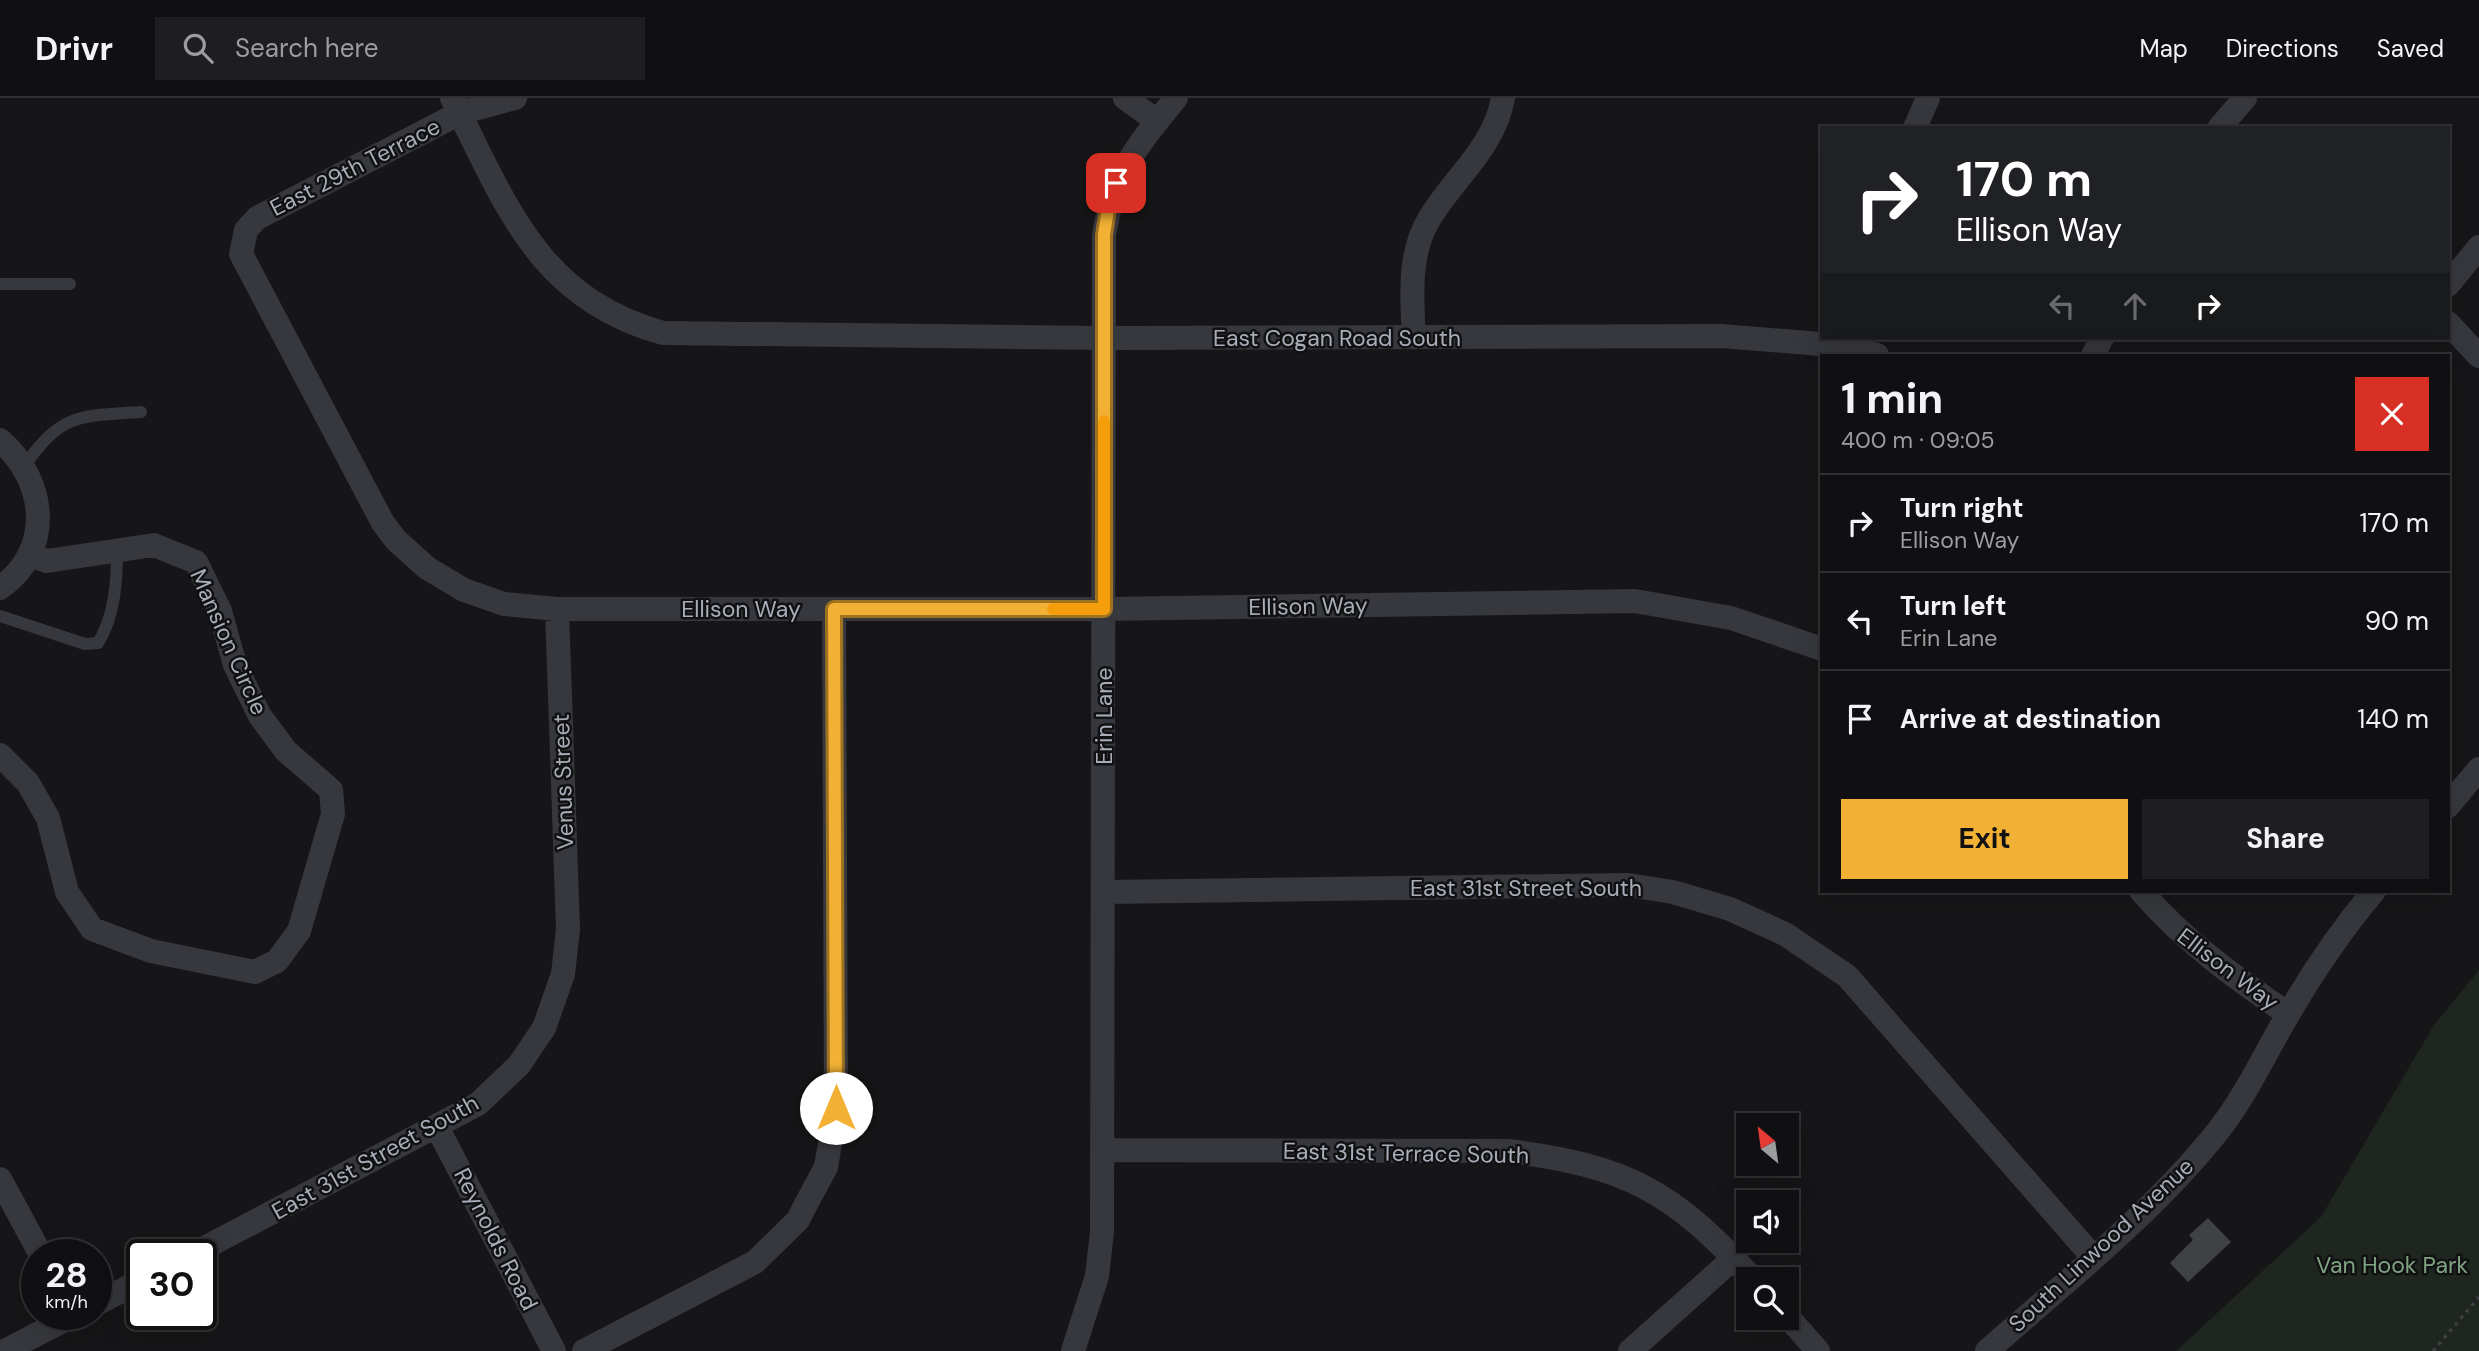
<!DOCTYPE html>
<meta charset="utf-8">
<style>
:root{--surface:#101012;--page:#1e1e20;--text:#f1f3f6;--muted:#9c9d9f;--line:#303032;--accent:#f2b134}
body{margin:0;font-family:"DM Sans",sans-serif;background:var(--page);color:var(--text);height:100vh;display:flex;flex-direction:column;font-size:26px;white-space:nowrap}
*{box-sizing:border-box;margin:0}
p{font-size:23px;color:var(--muted)}
.icon{flex:none;width:38px;height:38px;fill:none;stroke:currentColor;stroke-width:2;stroke-linecap:round;stroke-linejoin:round}
.map{position:relative;flex:1;overflow:hidden}
.details{position:absolute;left:1820px;top:256px;width:630px;height:539px;display:flex;flex-direction:column;background:var(--surface);border-radius:0px;box-shadow:0 7px 28px #0002,0 0 0 2px var(--line)}
.details>*{flex:none}
.top-card{position:absolute;left:1820px;top:28px;width:630px;height:214px;border-radius:0px;box-shadow:0 7px 28px #0002,0 0 0 2px var(--line);background:#202124;color:#fff;overflow:hidden}
.needle{width:46px;rotate:331deg}
.controls{position:absolute;left:1736px;top:1015px;display:grid;gap:14px}
.controls a{display:grid;place-items:center;width:63px;height:63px;border-radius:0px;background:var(--surface);box-shadow:0 7px 28px #0002,0 0 0 2px var(--line);font-size:35px}
.speed{position:absolute;left:21px;top:1141px;display:flex;gap:14px;font-size:35px;font-weight:700;text-align:center}
.speed>*{display:grid;place-content:center;width:91px;height:91px;border-radius:50%;background:var(--surface);box-shadow:0 7px 28px #0002,0 0 0 2px var(--line);line-height:1}
.speed small{font-size:18px;font-weight:400}
.speed .limit{border:4px solid #111;border-radius:10px;background:#fff;color:#111}
.pin{position:absolute;display:grid;place-items:center;width:60px;height:60px;color:#fff;margin:-30px;border-radius:14px;box-shadow:0 4px 10px #0006}
.me{position:absolute;width:77px;margin:-38px;rotate:0deg;stroke-linejoin:round;filter:drop-shadow(0 0 5px #0008)}
.turn{display:flex;align-items:center;gap:24px;height:147px;padding:0 21px;font-size:32px}
.turn .icon{width:91px;height:91px;stroke-width:2.5}
.turn b{display:block;font-size:49px;line-height:60px}
.lanes{display:flex;align-items:center;height:66px;padding:0 21px;background:#0003;justify-content:center;gap:35px;direction:ltr}
.lanes .off{opacity:.35}
.round{display:grid;place-items:center;flex:none;width:74px;height:74px;border-radius:0px;background:var(--page)}
.summary{display:flex;align-items:center;justify-content:space-between;height:119px;padding:0 21px}
h1{font-size:42px;font-weight:700;line-height:52px}
.cta{display:flex;gap:14px;margin-top:auto;padding:14px 21px}
.cta a{flex:1;height:80px;border-radius:0px;background:var(--accent);color:#111;font-size:28px;font-weight:700;line-height:80px;text-align:center}
.cta a+a{background:var(--page);color:var(--text)}
ul{padding:0;list-style:none}
li{display:flex;align-items:center;gap:21px;height:98px;padding:0 21px;border-top:2px solid var(--line)}
li div{flex:1}
li b{display:block;font-size:26px}
li em{font-style:normal}
header{display:flex;align-items:center;gap:42px;box-sizing:border-box;height:98px;padding:0 35px;background:var(--surface);border-bottom:2px solid var(--line)}
header strong{font-size:33px}
nav{display:flex;gap:38px;margin-inline-start:auto;font-size:24px}
.search{width:490px;height:63px;background:var(--page);display:flex;align-items:center;gap:18px;box-sizing:border-box;padding:0 24px;border-radius:0px;color:var(--muted);font-size:26px}
.map>svg:first-child{display:block}
</style>
<header>
<strong>Drivr</strong>
<div class="search"><svg class="icon" aria-label="search" viewBox="0 0 24 24"><circle cx="10" cy="10" r="6"/><path d="M15 15l6 6"/></svg>Search here</div>
<nav><a>Map</a><a>Directions</a><a>Saved</a></nav>
</header>
<div class="map">
<svg width="2479" height="1253" viewBox="0 0 2479 1253">
<rect width="100%" height="100%" fill="#161618"/>
<path fill="#1e261f" d="M2479,872V1253H2176L2321,1119L2434,927Z"/>
<path fill="#404145" d="M2208,1120L2231,1144L2188,1184L2170,1165L2193,1142L2189,1137Z"/>
<g fill="none" stroke-linecap="round" stroke-linejoin="round">
<path stroke="#3d3f44" stroke-width="3.5" stroke-dasharray="3.5 5" stroke-linecap="butt" d="M2433,1253L2479,1199"/>
<path stroke="#37383d" stroke-width="12" d="M0,186H70
M23,370C61,315 78,318 141,314
M0,518L85,546L98,545C115,518 117,482 117,451"/>
<path stroke="#37383d" stroke-width="24" d="M452,0C506,106 537,200 663,235L1104,240L1721,238L1833,247L1877,257
M515,0L460,15L257,120L246,132L241,156L383,425L396,442L427,470L464,492L504,506L557,511H1104L1635,503L1731,520L1822,551
M1125,0L1157,23
M1915,30L1928,0
M2219,30L2245,0
M2448,187L2479,149
M2448,225L2479,258
M1414,240C1412,202 1408,157 1428,123C1452,81 1494,51 1503,0
M2093,257L2102,240
M0,342C47,383 54,452 0,490
M0,657L28,685L48,720L67,794L92,831L151,853L255,874L277,863L299,833L333,716L331,692L286,653L260,618L235,567L220,513L196,464L154,447L47,463L29,457
M2448,708L2479,671
M2141,793C2184,843 2234,879 2288,916
M1104,794L1628,787L1673,794L1730,811L1785,836L1847,878L2093,1159
M437,1029L554,1253
M1103,1052L1508,1053C1627,1068 1673,1093 1753,1181
M0,1081L41,1157
M191,1157L478,1006L519,967L544,930L563,876L568,831L557,511
M96,1206L142,1182
M1787,1218L1818,1253
M5,1253L76,1216
M584,1253L755,1164L798,1122L805,1108L826,1069L836,1010L834,511
M1073,1253L1097,1178L1102,1134L1104,137C1114,74 1137,48 1176,0
M1630,1253L1734,1160
M1987,1253C2066,1183 2152,1116 2218,1033C2247,996 2265,955 2289,915C2314,872 2342,831 2374,793"/>
</g>
<g fill="none" stroke-linecap="round" stroke-linejoin="round">
<g stroke="#9d7322" stroke-width="18">
<path id="route" d="M836,1010L834,511H1104V137L1109,104L1116,85"/>
</g>
<use href="#route" stroke="#f2b134" stroke-width="12"/>
<path stroke="#f59e0b" stroke-width="12" d="M1053,511H1104V323"/>
</g>
<g text-anchor="middle" stroke-width="5" stroke-linejoin="round" paint-order="stroke">
<g font-size="23" fill="#a8adb8" stroke="#111113">
<text transform="translate(355 69) rotate(-27)" y="8">East 29th Terrace</text>
<text x="1337" y="248">East Cogan Road South</text>
<text transform="translate(1308 508) rotate(-1)" y="8">Ellison Way</text>
<text x="741" y="519">Ellison Way</text>
<text transform="translate(229 544) rotate(66)" y="8">Mansion Circle</text>
<text transform="translate(1104 618) rotate(-90)" y="8">Erin Lane</text>
<text transform="translate(563 684) rotate(-92)" y="8">Venus Street</text>
<text x="1526" y="798">East 31st Street South</text>
<text transform="translate(2228 871) rotate(37)" y="8">Ellison Way</text>
<text transform="translate(1406 1055) rotate(1)" y="8">East 31st Terrace South</text>
<text transform="translate(375 1059) rotate(-29)" y="8">East 31st Street South</text>
<text transform="translate(496 1141) rotate(63)" y="8">Reynolds Road</text>
<text transform="translate(2101 1147) rotate(-43)" y="8">South Linwood Avenue</text>
</g>
<g font-size="23" fill="#7fa381" stroke="#111113">
<text x="2392" y="1175">Van Hook Park</text>
</g>
</g>
</svg>
<div class="controls">
<a><svg class="needle" viewBox="-14 -14 28 28"><path d="M0-13l5 13h-10z" fill="#e53935"/><path d="M0 13l5-13h-10z" fill="#9c9d9f"/></svg></a>
<a><svg class="icon" aria-label="sound" viewBox="0 0 24 24"><path d="M4 9h4l5-4v14l-5-4H4zM17 9q2 3 0 6"/></svg></a>
<a><svg class="icon" aria-label="search" viewBox="0 0 24 24"><circle cx="10" cy="10" r="6"/><path d="M15 15l6 6"/></svg></a>
</div>
<div class="speed"><div>28<small>km/h</small></div><div class="limit">30</div></div>
<div class="pin" style="left:1116px;top:85px;background:#d93025"><svg class="icon" aria-label="arrive" viewBox="0 0 24 24"><path d="M6 21V4h12l-3 4 3 4H6"/></svg></div>
<svg class="me" style="left:836px;top:1010px" viewBox="-20 -20 40 40"><circle r="19" fill="#fff"/><path d="M0-13L10 11 0 6-10 11z" fill="#f2b134"/></svg>
<div class="top-card">
<div class="turn"><svg class="icon" aria-label="right" viewBox="0 0 24 24"><path d="M7 20v-9h11M14 6l5 5-5 5"/></svg><div><b>170 m</b>Ellison Way</div></div>
<div class="lanes"><svg class="icon off" aria-label="left" viewBox="0 0 24 24"><path d="M17 20v-9H6M10 6l-5 5 5 5"/></svg><svg class="icon off" aria-label="ahead" viewBox="0 0 24 24"><path d="M12 20V5M6 11l6-6 6 6"/></svg><svg class="icon" aria-label="right" viewBox="0 0 24 24"><path d="M7 20v-9h11M14 6l5 5-5 5"/></svg></div>
</div>
<section class="details">
<div class="summary"><div><h1>1 min</h1><p>400 m · 09:05</p></div><a class="round" style="background:#d93025;color:#fff"><svg class="icon" aria-label="close" viewBox="0 0 24 24"><path d="M6 6l12 12M18 6L6 18"/></svg></a></div>
<ul>
<li><svg class="icon" aria-label="right" viewBox="0 0 24 24"><path d="M7 20v-9h11M14 6l5 5-5 5"/></svg><div><b>Turn right</b><p>Ellison Way</p></div><em>170 m</em></li>
<li><svg class="icon" aria-label="left" viewBox="0 0 24 24"><path d="M17 20v-9H6M10 6l-5 5 5 5"/></svg><div><b>Turn left</b><p>Erin Lane</p></div><em>90 m</em></li>
<li><svg class="icon" aria-label="arrive" viewBox="0 0 24 24"><path d="M6 21V4h12l-3 4 3 4H6"/></svg><div><b>Arrive at destination</b></div><em>140 m</em></li>
</ul>
<div class="cta"><a>Exit</a><a>Share</a></div>
</section>
</div>
